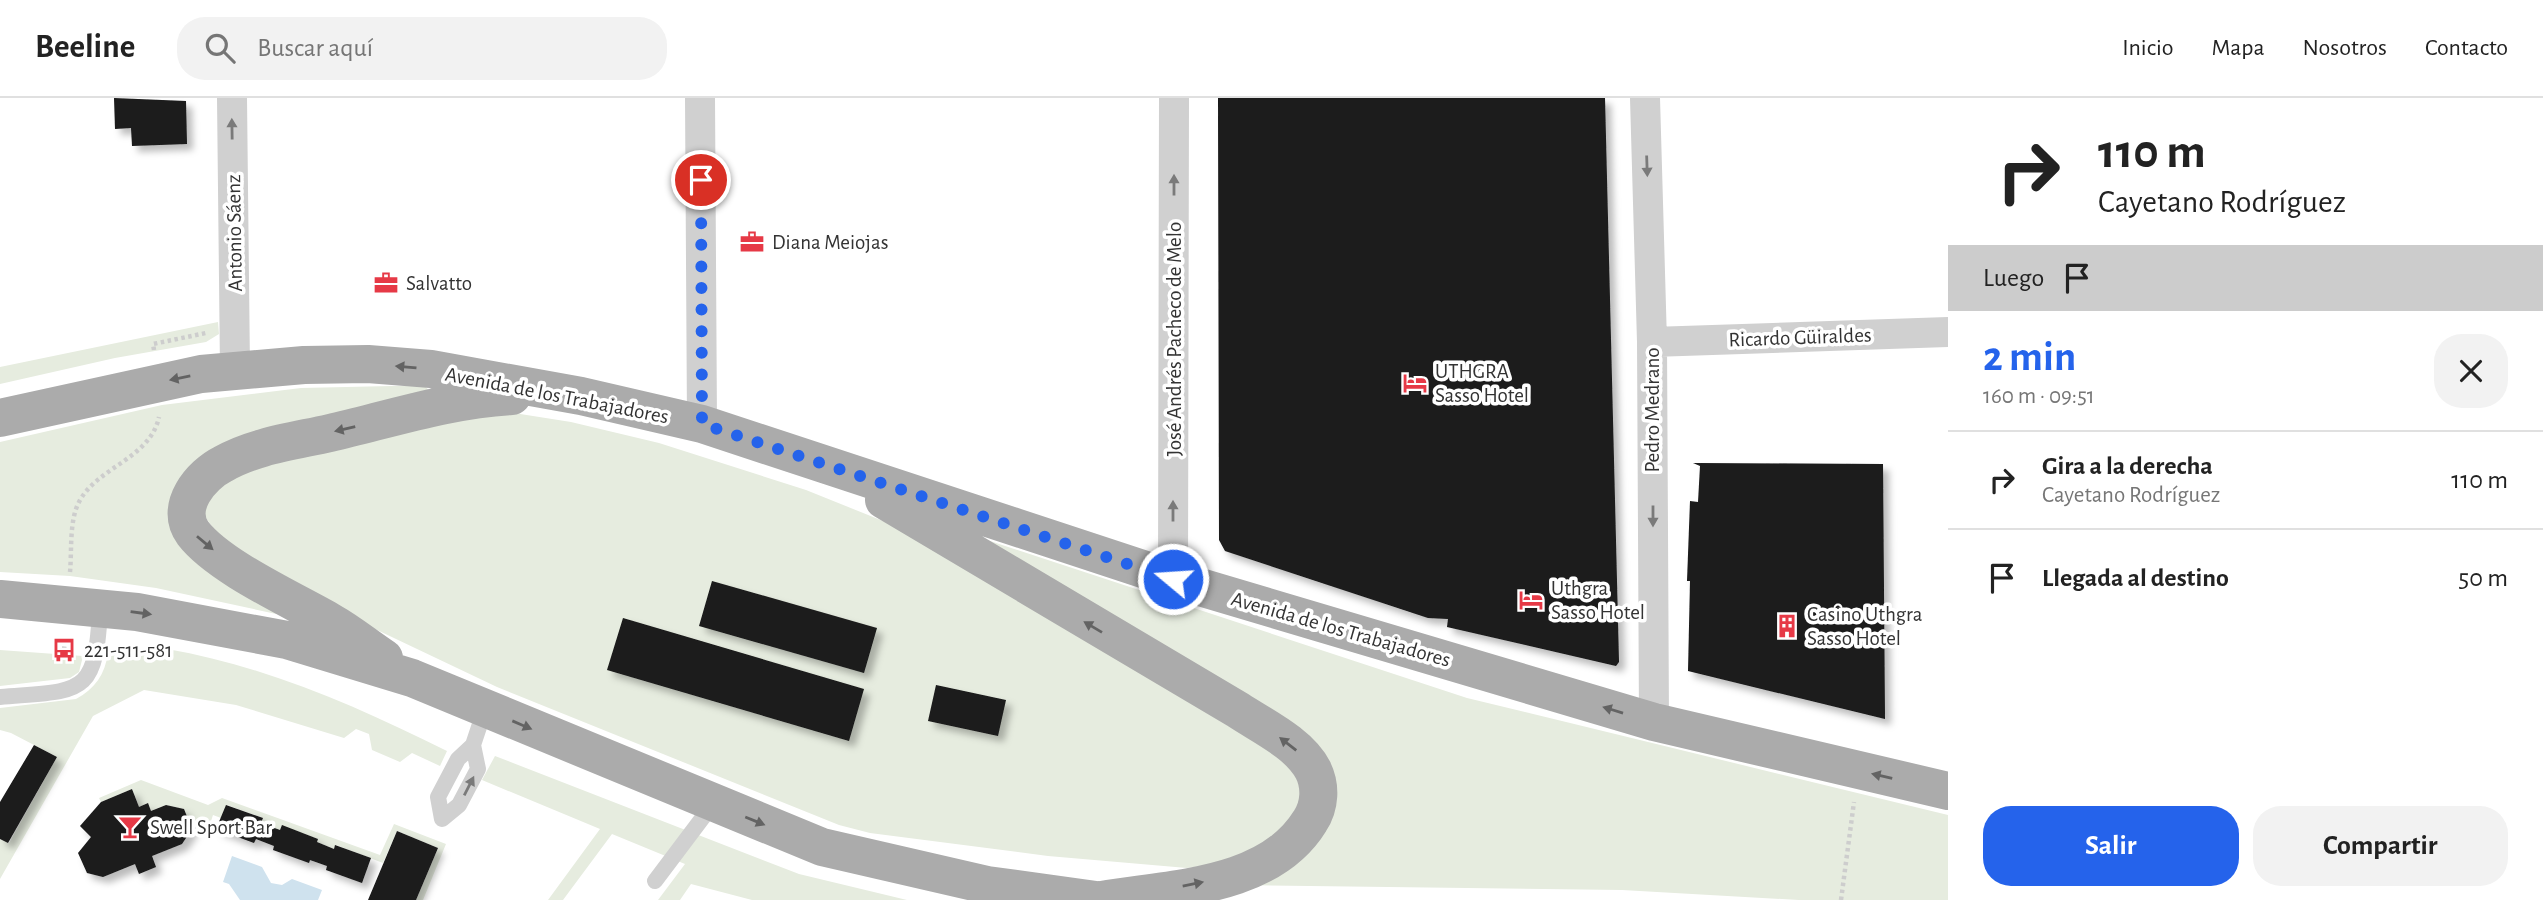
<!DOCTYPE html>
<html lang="es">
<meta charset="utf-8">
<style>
:root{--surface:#fff;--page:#f2f2f2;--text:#222;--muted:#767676;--line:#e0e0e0;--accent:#2563eb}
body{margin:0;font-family:"Alegreya Sans",sans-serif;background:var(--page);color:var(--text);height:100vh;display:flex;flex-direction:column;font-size:26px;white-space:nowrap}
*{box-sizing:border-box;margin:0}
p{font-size:23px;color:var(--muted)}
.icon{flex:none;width:38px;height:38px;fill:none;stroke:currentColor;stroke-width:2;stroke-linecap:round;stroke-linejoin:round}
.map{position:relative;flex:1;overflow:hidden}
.panel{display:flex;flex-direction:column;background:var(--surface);width:595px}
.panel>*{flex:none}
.hud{background:#fff;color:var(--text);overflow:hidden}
.pin{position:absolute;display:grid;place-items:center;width:60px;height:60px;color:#fff;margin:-30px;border:4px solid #fff;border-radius:50%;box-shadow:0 2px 7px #0007}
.me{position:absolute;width:77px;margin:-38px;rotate:288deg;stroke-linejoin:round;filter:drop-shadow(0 0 5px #0008)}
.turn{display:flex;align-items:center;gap:24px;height:147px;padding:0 35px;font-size:32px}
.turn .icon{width:91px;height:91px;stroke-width:2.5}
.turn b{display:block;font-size:49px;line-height:60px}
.then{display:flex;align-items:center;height:66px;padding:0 35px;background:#0003;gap:14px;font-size:26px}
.round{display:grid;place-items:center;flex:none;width:74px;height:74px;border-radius:28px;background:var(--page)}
.head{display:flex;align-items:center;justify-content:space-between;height:119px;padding:0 35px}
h1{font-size:42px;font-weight:700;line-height:52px;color:var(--accent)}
.action{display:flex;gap:14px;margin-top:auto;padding:14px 35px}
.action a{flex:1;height:80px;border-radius:28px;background:var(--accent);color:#fff;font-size:28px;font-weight:700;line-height:80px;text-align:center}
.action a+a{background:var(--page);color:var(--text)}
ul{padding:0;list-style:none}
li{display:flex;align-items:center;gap:21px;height:98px;padding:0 35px;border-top:2px solid var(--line)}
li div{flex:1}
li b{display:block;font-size:26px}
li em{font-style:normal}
header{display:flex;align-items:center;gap:42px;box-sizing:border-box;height:98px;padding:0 35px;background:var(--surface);border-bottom:2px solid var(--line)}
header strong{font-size:33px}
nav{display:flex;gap:38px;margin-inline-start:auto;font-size:24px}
.search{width:490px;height:63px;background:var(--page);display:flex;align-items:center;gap:18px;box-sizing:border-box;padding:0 24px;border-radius:28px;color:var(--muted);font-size:26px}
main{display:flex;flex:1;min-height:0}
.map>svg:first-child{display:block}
</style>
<header>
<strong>Beeline</strong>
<div class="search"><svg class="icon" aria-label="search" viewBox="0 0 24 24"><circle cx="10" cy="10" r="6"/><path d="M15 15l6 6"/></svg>Buscar aquí</div>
<nav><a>Inicio</a><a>Mapa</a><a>Nosotros</a><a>Contacto</a></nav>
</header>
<main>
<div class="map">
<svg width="1948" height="802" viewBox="0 0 1948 802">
<defs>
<filter id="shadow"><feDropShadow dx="6" dy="6" stdDeviation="3.5" flood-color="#0004"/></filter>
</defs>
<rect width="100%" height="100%" fill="#fff"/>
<path fill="#e6ecdf" d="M218,224L219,236L206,244L115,260L0,286V269Z
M391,288H425L431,295L174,403L295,520L156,490L70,478L0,474V344L162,307L301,290Z
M514,315L571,324L659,345L806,392L893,427L1291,665L1306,706L1251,761L1187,770L1048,758L870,735L839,727L497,589L314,502L230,453L200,412L223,379L433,324Z
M987,442L1467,600L1948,717V802H1799L1622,792L1241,787L1330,697Z
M167,551C266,568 358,609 447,653L440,668L412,655L400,664L372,652L369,636L356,631L344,640L236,607L144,592L93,618L0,781V741L9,745L57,659L11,635L0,632V610L76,601C95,591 105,576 108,555Z
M0,552L83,558L79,574L70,580L0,588Z
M495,658L799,776L907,802H752L691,786L680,802H658L685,766L612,736L563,802H548L600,731L482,682Z
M141,682L208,707L222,700L380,757L394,726L446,746L423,802H416L438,750L397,733L383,765L336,747L334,751L317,744L318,741L282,728L280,732L261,725L263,720L227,707L221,720L213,717L211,723L190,727L184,711L166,707L151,713L148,705L139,709L132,691L101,704L99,700Z"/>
<path fill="#cfe2ee" d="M232,758L262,769L271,785L282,787L292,781L322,792L318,802H240L229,786L223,784Z"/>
<path fill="#1a1a1a" filter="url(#shadow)" d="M114,0L186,3L187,46L132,48L131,30L115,31Z
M1218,0H1605L1619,564L1616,568L1447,529L1448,521L1428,520L1225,453L1219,442Z
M1693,365L1883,366L1885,621L1688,573L1690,483H1687L1690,403L1698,404L1700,368Z
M712,483L877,530L864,575L699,528Z
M623,520L864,591L849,643L607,572Z
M936,587L1006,602L998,638L928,623Z
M34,647L57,659L8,745L0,741V704Z
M132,691L139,709L148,705L151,713L166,707L184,711L192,731L182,746L152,758L156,769L139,776L135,766L103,779L87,775L78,755L91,739L80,728L101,704Z
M226,707L263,720L261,725L280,732L282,727L318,741L317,744L334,751L335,747L371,760L362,785L326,772L327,768L310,762L309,765L273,752L274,748L256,741L254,745L216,731Z
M397,733L438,750L416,802H368Z"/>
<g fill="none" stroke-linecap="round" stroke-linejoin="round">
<path stroke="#cdcdcd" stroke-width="4.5" stroke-dasharray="3.5 3.5" stroke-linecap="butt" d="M154,252L153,246L206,235
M70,474C72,452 69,423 79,404C97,369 150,361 159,319
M64,552L65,542
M1841,802L1854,704"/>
<path stroke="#d0d0d0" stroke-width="16" d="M0,599C82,592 96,600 100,510
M473,647L458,661L438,699L442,721L459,707L478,671L473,647L485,611
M655,783L713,706"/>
<path stroke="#d0d0d0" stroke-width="30" d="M232,0L235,271
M700,0L702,326
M1645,0L1652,244L1654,624
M1652,244L1948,234
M1173,481L1174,0"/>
<path stroke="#ababab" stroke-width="38" d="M0,320L201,276L304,267L368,266L431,271L581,298L702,326L1173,481L1654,624L1948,693
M884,402L1238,612C1262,628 1299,645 1313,672C1321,688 1320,708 1310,723C1269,790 1171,790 1102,802
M0,501L137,514L287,542L412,580L822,749L987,787L1096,802
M384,560C366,548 349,534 331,524C293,502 219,469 193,435C174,409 201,377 223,366C254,348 295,343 330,335C390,321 451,301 512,298"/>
</g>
<defs><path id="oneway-solid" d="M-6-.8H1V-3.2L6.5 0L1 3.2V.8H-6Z" transform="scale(1.75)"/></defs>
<g fill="#7a7a7a">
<use href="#oneway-solid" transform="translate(232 31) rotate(-91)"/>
<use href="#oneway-solid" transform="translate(1647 68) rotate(88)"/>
<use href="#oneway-solid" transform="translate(1174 87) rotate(-90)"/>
<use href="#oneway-solid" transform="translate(1173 413) rotate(-90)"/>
<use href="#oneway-solid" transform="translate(1653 418) rotate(90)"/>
<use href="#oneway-solid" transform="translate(469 688) rotate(-63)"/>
</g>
<g fill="#636363">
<use href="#oneway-solid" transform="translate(406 269) rotate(-175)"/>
<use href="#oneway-solid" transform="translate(180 280) rotate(169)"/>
<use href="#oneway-solid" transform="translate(345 331) rotate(167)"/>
<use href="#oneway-solid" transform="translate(205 445) rotate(40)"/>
<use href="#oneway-solid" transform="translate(141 515) rotate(8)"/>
<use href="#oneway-solid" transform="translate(1093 529) rotate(-149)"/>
<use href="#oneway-solid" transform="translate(1613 612) rotate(-163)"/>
<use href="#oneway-solid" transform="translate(522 627) rotate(23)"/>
<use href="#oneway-solid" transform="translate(1288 646) rotate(-142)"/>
<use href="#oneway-solid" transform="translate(1882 678) rotate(-167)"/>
<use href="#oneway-solid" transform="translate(755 723) rotate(22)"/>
<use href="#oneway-solid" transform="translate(1193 786) rotate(-11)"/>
</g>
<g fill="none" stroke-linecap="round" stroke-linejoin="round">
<path stroke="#2563eb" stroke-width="12" stroke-dasharray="0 21.6" d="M701,82L702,326L1173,481"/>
</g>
<defs>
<g id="office-bare" transform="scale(1.89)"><path d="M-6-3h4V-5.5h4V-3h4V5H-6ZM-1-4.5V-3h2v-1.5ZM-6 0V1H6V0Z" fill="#e63946" stroke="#fff" stroke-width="2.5" paint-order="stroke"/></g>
<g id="hotel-bare" transform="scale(1.89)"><path d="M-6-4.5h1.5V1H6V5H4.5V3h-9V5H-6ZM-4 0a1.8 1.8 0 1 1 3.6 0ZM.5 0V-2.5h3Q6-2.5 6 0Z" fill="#e63946" stroke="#fff" stroke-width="2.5" paint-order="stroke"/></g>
<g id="building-bare" transform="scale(1.89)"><path d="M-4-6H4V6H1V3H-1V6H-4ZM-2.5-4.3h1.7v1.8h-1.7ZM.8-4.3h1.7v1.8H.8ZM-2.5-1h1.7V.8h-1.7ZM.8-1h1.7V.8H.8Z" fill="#e63946" stroke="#fff" stroke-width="2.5" paint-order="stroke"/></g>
<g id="bus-bare" transform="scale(1.89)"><path d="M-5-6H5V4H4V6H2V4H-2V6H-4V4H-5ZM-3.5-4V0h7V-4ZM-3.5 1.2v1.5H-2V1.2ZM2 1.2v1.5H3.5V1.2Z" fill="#e63946" stroke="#fff" stroke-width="2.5" paint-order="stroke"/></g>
<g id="bar-bare" transform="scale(1.89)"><path d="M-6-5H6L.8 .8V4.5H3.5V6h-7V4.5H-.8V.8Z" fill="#e63946" stroke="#fff" stroke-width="2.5" paint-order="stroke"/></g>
</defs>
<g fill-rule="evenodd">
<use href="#office-bare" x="752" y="144"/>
<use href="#office-bare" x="386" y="185"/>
<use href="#hotel-bare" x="1415" y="285"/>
<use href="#hotel-bare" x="1531" y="502"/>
<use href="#building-bare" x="1787" y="528"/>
<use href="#bus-bare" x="64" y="552"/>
<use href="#bar-bare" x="130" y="729"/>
</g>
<g text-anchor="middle" stroke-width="7" stroke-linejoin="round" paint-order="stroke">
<g font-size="21" fill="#333" stroke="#fff">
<text transform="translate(234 135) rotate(-91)" y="7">Antonio Sáenz</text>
<text transform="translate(1800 239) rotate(-2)" y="7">Ricardo Güiraldes</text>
<text transform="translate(1174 241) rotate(-90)" y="7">José Andrés Pacheco de Melo</text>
<text transform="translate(557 297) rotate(11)" y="7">Avenida de los Trabajadores</text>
<text transform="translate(1652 312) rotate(-90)" y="7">Pedro Medrano</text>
<text transform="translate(1341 531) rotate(16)" y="7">Avenida de los Trabajadores</text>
</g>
<g font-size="21" fill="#333" stroke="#fff" text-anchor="start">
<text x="772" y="151">Diana Meiojas</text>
<text x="406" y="192">Salvatto</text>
<text x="1435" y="280">UTHGRA<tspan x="1435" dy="24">Sasso Hotel</tspan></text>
<text x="1551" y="497">Uthgra<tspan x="1551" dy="24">Sasso Hotel</tspan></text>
<text x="1807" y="523">Casino Uthgra<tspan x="1807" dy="24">Sasso Hotel</tspan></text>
<text x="84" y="559">221-511-581</text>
<text x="150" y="736">Swell Sport Bar</text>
</g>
</g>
</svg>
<div class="pin" style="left:701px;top:82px;background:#d93025"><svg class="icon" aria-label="arrive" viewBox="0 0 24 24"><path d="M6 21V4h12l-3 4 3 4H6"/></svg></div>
<svg class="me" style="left:1173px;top:481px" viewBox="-20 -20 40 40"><circle r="17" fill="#2563eb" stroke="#fff" stroke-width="3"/><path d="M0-11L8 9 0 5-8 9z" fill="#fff"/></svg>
</div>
<section class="panel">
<div class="hud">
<div class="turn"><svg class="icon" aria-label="right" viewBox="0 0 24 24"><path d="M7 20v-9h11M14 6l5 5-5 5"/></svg><div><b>110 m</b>Cayetano Rodríguez</div></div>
<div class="then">Luego<svg class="icon" aria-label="arrive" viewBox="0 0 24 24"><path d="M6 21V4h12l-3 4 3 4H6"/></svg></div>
</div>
<div class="head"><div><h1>2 min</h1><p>160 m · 09:51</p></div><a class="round"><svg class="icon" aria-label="close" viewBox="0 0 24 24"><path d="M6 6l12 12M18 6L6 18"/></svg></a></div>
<ul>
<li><svg class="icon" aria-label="right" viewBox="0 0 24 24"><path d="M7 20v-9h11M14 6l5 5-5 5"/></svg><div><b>Gira a la derecha</b><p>Cayetano Rodríguez</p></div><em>110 m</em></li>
<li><svg class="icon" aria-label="arrive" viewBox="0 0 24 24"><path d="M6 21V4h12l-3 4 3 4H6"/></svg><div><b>Llegada al destino</b></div><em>50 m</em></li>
</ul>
<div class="action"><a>Salir</a><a>Compartir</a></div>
</section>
</main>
